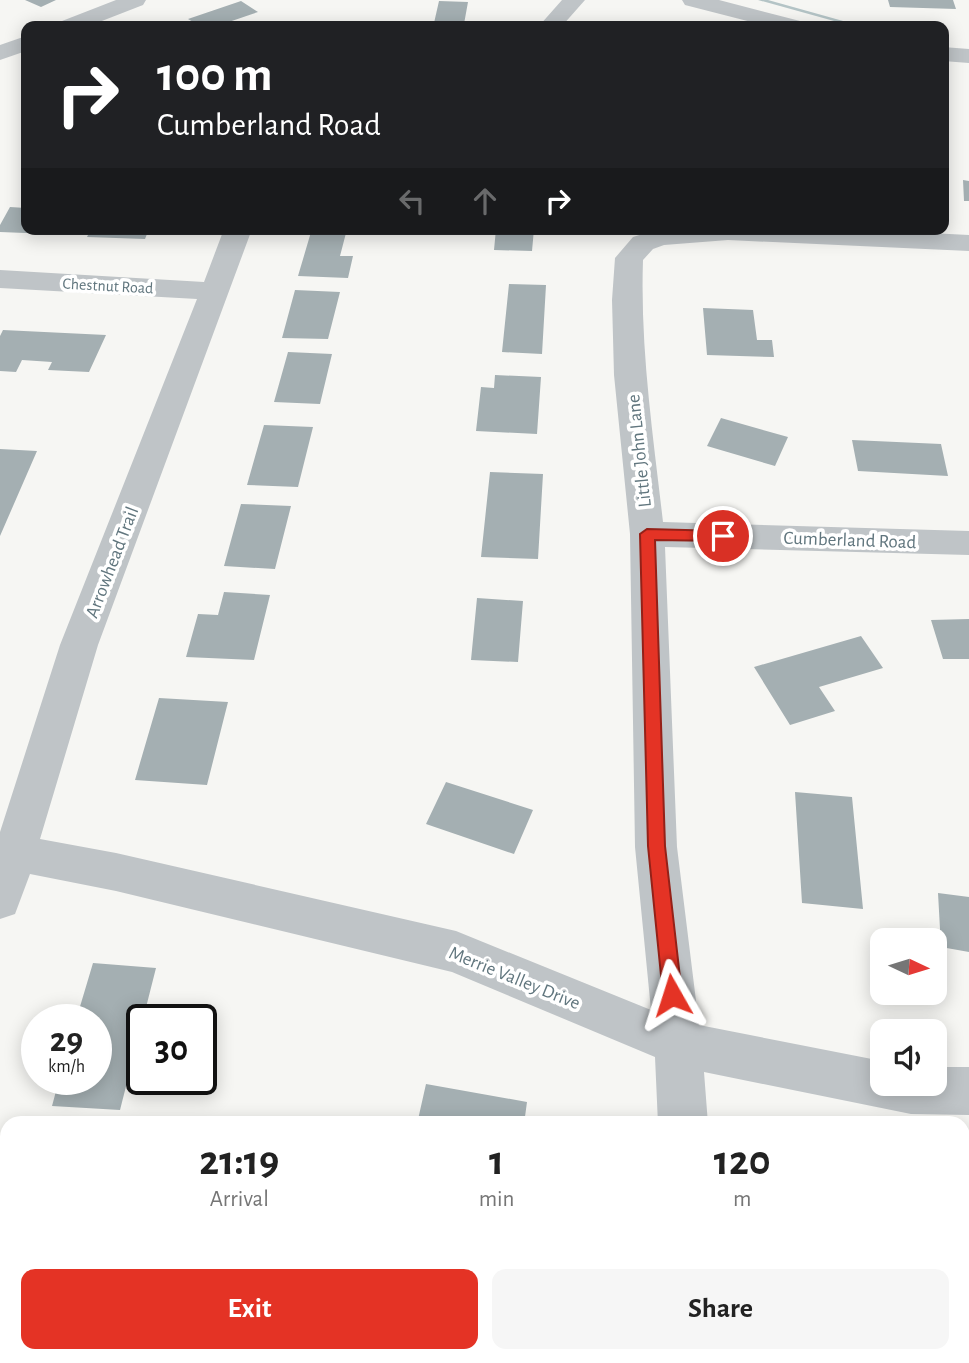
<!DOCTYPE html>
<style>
:root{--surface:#fff;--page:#f6f6f6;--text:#222;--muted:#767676;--accent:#e43325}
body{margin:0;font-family:"Alegreya Sans",sans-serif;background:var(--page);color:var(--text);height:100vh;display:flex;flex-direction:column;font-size:26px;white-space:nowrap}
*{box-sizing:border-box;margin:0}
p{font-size:23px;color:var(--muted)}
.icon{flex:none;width:38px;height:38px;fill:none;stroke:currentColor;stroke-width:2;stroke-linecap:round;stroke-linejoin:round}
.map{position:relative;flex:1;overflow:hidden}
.panel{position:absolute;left:0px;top:1116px;width:970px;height:247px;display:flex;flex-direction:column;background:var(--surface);border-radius:21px 21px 0 0;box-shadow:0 4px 18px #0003}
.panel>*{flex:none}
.banner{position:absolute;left:21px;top:21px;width:928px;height:214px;border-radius:14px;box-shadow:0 4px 18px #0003;background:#202124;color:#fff;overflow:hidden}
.needle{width:46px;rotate:94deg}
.controls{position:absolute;left:870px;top:928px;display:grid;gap:14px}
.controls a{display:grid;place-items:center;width:77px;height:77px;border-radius:14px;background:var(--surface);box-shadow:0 4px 18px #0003;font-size:35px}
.speed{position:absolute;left:21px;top:1004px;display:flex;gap:14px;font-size:35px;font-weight:700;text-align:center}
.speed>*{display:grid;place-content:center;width:91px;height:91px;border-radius:50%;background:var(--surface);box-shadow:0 4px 18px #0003;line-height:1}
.speed small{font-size:18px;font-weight:400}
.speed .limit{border:4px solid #111;border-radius:10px;background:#fff;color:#111}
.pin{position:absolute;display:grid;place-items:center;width:60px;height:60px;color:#fff;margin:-30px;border:4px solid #fff;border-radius:50%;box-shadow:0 2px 7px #0007}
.me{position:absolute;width:77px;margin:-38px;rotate:354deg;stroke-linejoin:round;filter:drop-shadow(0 0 5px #0008)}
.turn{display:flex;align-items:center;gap:24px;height:147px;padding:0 21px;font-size:32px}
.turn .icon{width:91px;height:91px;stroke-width:2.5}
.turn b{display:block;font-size:49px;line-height:60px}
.lanes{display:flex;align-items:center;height:66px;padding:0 21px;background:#0003;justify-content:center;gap:35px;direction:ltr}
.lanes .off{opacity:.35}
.eta{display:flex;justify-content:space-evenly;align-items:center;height:119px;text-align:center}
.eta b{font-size:42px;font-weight:700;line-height:49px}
.action{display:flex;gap:14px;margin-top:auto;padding:14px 21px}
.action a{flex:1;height:80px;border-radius:14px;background:var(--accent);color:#fff;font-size:28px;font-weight:700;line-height:80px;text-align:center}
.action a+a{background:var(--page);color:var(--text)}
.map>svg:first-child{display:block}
</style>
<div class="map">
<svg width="969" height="1363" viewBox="0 0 969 1363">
<rect width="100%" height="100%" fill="#f6f6f3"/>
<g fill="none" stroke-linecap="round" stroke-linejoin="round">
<path fill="#b4c4c6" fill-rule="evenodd" d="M758,0H768L861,26H852Z"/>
</g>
<path fill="#a4afb2" d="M25,0H56L41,7Z
M888,0H953L956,9L890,7Z
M241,1L258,12L217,26H200L188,19Z
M439,1L468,2L464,24L434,23Z
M963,180L969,181V201H964Z
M10,207L26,208V229H53L51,234L0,232V225Z
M91,229H149L145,239L87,237Z
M496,229H534L532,251L494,250Z
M311,232L346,233L340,256H353L348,278L298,276Z
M509,284L546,285L542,354L502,352Z
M295,290L340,292L328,339L282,338Z
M703,308L753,310L757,340H772L774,357L707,355Z
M3,330L106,335L89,372L48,370L52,362L22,360L16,372L0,371V336Z
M288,352L332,354L320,404L274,402Z
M495,375L541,377L537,434L476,431L481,387L494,388Z
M721,418L788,437L775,466L707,446Z
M264,425L313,427L298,487L247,485Z
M852,440L941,444L948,476L858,471Z
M0,449L37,451L0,536Z
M490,472L543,474L538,559L481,557Z
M241,504L291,506L275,569L224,566Z
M224,592L270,595L254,660L186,657L198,614L218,615Z
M477,598L523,601L518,662L471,660Z
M969,619V659H943L931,620Z
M861,636L883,668L819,687L835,711L790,725L754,667Z
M159,698L228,702L207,785L135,780Z
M446,782L533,810L514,854L426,824Z
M795,792L852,797L863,909L802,903Z
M938,893L969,897V952L941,947Z
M93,963L156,968L120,1110L52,1106L59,1080H96V1020H76Z
M426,1084L527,1102L524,1124H417Z
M6,1270H7V1351H0V1280H3Z
M472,1356H513V1361L472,1360Z
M814,1356H909L910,1363H815Z"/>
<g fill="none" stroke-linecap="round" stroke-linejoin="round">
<path fill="#bfc4c7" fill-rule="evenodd" d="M116,0H146L143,5L89,26H59L62,21Z
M562,0H585L562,26H539Z
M682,0H719L800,21L803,26H767L685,5Z
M26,36V51L0,60V45Z
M943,47L969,49V63L943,61Z
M224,229H252L98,645L40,839L116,853L456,931L651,1010L635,847L630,534L614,375L612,300L615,258L633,237L659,229H850L969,235V251L728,240L664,245L653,249L643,260C640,348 653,435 663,522L969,531V555L665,547L677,847L699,1025L882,1061V1083H934V1067H969V1115L911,1114L704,1072L708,1124H658L655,1057L452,972L116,891L30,874L15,914L0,919V832L60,645L197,299L0,288V270L204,282Z
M670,1356H725L726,1363H670Z"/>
</g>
<path fill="#e43325" stroke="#942118" stroke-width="2" d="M647,529L723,531L731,536L723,541L655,540L665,846L682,995L679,1001L672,1003L666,1001L663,995L648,846L640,534Z"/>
<g text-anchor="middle" stroke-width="7" stroke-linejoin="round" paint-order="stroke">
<g font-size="16" fill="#61767e" stroke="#fff">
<text transform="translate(108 285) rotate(3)" y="6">Chestnut Road</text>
</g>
<g font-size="19" fill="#61767e" stroke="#fff">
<text transform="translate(638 451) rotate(-96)" y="7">Little John Lane</text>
<text transform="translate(850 539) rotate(2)" y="7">Cumberland Road</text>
<text transform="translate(111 562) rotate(-69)" y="7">Arrowhead Trail</text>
<text transform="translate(515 977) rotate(22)" y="7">Merrie Valley Drive</text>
</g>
</g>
</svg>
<div class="controls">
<a><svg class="needle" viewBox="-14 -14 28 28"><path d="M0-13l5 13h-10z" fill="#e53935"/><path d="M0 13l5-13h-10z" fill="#767676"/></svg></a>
<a><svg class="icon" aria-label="sound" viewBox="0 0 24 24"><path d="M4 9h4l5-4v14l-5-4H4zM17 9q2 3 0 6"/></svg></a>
</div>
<div class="speed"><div>29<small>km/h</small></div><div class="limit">30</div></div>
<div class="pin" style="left:723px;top:536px;background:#d93025"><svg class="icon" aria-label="arrive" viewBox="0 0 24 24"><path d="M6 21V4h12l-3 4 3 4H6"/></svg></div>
<svg class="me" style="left:672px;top:995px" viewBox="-20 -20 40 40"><path d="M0-17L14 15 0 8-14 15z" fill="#e43325" stroke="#fff" stroke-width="4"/></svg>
<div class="banner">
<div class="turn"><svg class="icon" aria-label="right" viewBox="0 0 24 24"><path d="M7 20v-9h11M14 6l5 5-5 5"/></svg><div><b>100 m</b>Cumberland Road</div></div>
<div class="lanes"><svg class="icon off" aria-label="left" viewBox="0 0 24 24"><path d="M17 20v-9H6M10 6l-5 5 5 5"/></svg><svg class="icon off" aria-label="ahead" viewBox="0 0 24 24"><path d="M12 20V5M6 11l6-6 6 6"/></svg><svg class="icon" aria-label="right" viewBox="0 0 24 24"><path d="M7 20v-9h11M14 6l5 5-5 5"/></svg></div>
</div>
<section class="panel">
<div class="eta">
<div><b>21:19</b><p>Arrival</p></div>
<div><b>1</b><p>min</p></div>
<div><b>120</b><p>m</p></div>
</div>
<div class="action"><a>Exit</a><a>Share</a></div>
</section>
</div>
